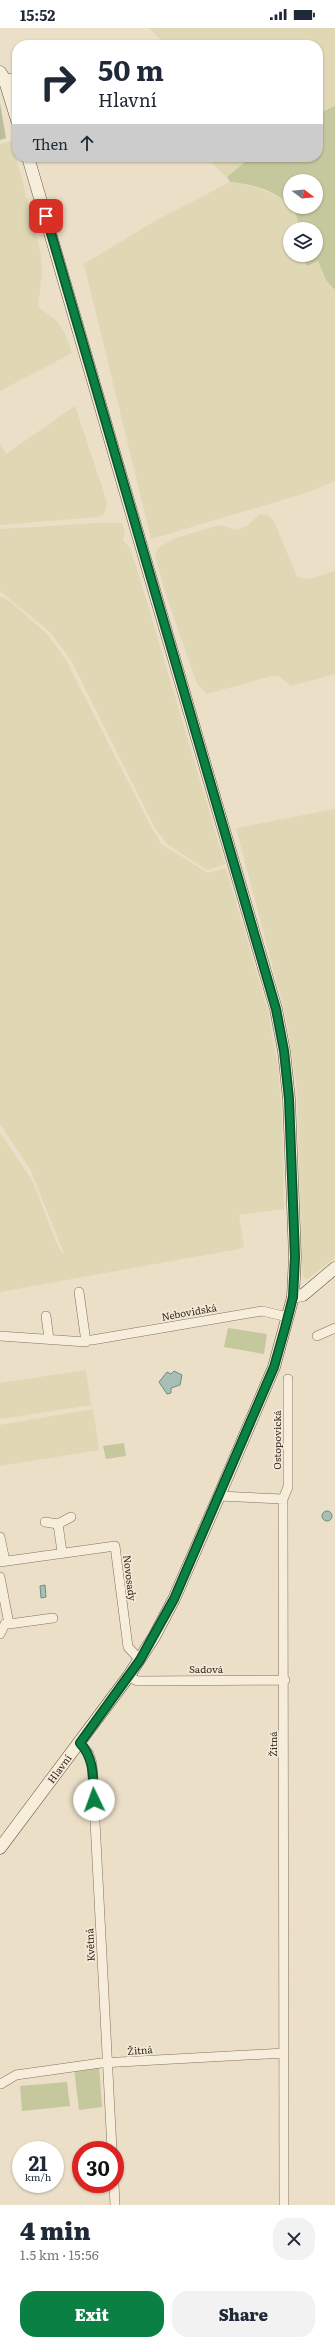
<!DOCTYPE html>
<meta charset="utf-8">
<style>
:root{--surface:#fff;--page:#f2f2f3;--text:#1f2937;--muted:#747a83;--accent:#0b8043}
body{margin:0;font-family:Literata,serif;background:var(--page);color:var(--text);height:100vh;display:flex;flex-direction:column;font-size:15px;white-space:nowrap}
*{box-sizing:border-box;margin:0}
p{font-size:13px;color:var(--muted)}
.icon{flex:none;width:22px;height:22px;fill:none;stroke:currentColor;stroke-width:2;stroke-linecap:round;stroke-linejoin:round}
.map{position:relative;height:2177px;overflow:hidden}
.sheet{display:flex;flex-direction:column;background:var(--surface);flex:1}
.sheet>*{flex:none}
.hud{position:absolute;left:12px;top:12px;width:311px;height:122px;border-radius:16px;box-shadow:0 1px 3px #0004;background:#fff;color:var(--text);overflow:hidden}
.needle{width:26px;rotate:106deg}
.controls{position:absolute;left:283px;top:146px;display:grid;gap:8px}
.controls a{display:grid;place-items:center;width:40px;height:40px;border-radius:50%;background:var(--surface);box-shadow:0 1px 3px #0004;font-size:20px}
.speed{position:absolute;left:12px;top:2113px;display:flex;gap:8px;font-size:20px;font-weight:700;text-align:center}
.speed>*{display:grid;place-content:center;width:52px;height:52px;border-radius:50%;background:var(--surface);box-shadow:0 1px 3px #0004;line-height:1}
.speed small{font-size:10px;font-weight:400}
.speed .limit{border:6px solid #d22;background:#fff;color:#111}
.pin{position:absolute;display:grid;place-items:center;width:34px;height:34px;color:#fff;margin:-17px;border-radius:8px;box-shadow:0 2px 6px #0006}
.me{position:absolute;width:44px;margin:-22px;rotate:357deg;stroke-linejoin:round;filter:drop-shadow(0 0 3px #0008)}
.turn{display:flex;align-items:center;gap:14px;height:84px;padding:0 20px;font-size:18px}
.turn .icon{width:52px;height:52px;stroke-width:2.5}
.turn b{display:block;font-size:28px;line-height:34px}
.then{display:flex;align-items:center;height:38px;padding:0 20px;background:#0003;gap:8px;font-size:15px}
.round{display:grid;place-items:center;flex:none;width:42px;height:42px;border-radius:16px;background:var(--page)}
.head{display:flex;align-items:center;justify-content:space-between;height:68px;padding:0 20px}
h1{font-size:24px;font-weight:800;line-height:30px}
.button{display:flex;gap:8px;margin-top:auto;padding:8px 20px}
.button a{flex:1;height:46px;border-radius:16px;background:var(--accent);color:#fff;font-size:16px;font-weight:800;line-height:46px;text-align:center}
.button a+a{background:var(--page);color:var(--text)}
.status{display:flex;justify-content:space-between;align-items:center;height:28px;padding:0 20px;background:var(--surface);direction:ltr}
.status svg{height:11px;fill:currentColor}
.map>svg:first-child{display:block}
</style>
<div class="status"><b>15:52</b><svg viewBox="0 0 49 12"><path d="M0 12V9h3v3zM5 12V6h3v6zM10 12V3h3v9zM15 12V0h3v12zM26 1h20v11H26zM47 4h2v5h-2z"/></svg></div>
<div class="map">
<svg width="335" height="2177" viewBox="0 0 335 2177">
<rect width="100%" height="100%" fill="#ebdfc7"/>
<path fill="#e0d7b5" d="M149,0H335V78L318,86V17H166Z
M12,113L41,226L42,245L38,279L57,293L64,303L72,325L0,363V116Z
M206,129H251L227,149Z
M230,154L256,159L282,170L296,186L299,201H290V227H302L308,237L318,233L326,252L335,262V453L306,465L151,511L84,236L155,193Z
M75,378L107,474L105,485L98,489L0,497V415L6,426Z
M260,486L268,487L274,493L297,549L310,551L335,543V646L291,658L279,648H271L207,666L197,656L164,561L155,527L159,519L176,510L219,497L237,502L247,498Z
M97,495H121L125,503L123,512L130,520L141,554L225,836L207,842L167,816L155,800L71,632L50,604L0,563V501Z
M0,568L11,574L48,607L66,632L149,795L161,816L208,845L226,840L268,983L278,1039L282,1087L284,1181L239,1187L244,1220L0,1264V1105L32,1152L57,1216L62,1225H64L30,1141L0,1096Z
M335,781V1230L306,1252L302,1245L297,1065L290,1013L284,982L236,800Z
M86,1342L91,1377L0,1391V1355Z
M93,1381L99,1422L0,1438V1397Z"/>
<path fill="#c4c89c" d="M335,78V262L326,252L318,233L307,238L302,227H316V201H299L296,186L290,179H316V153H290V178C275,162 252,156 230,154L227,149L251,129H318V86Z
M228,1300L267,1306L264,1326L224,1319Z
M124,1415L126,1428L106,1431L103,1418Z
M99,2038L102,2079L79,2082L74,2041Z
M67,2054L70,2078L22,2083L20,2058Z"/>
<path fill="#bbbe9a" d="M0,75L6,110L0,112Z"/>
<path fill="#a8bfb7" stroke="#6f8d84" d="M174,1343L182,1347L180,1357L171,1360V1365L167,1366L159,1354L167,1344L171,1346Z
M322 1488a5 5 0 1 1 10 0a5 5 0 1 1-10 0Z
M45,1557L46,1569L41,1570L40,1558Z"/>
<g fill="none" stroke-linecap="round" stroke-linejoin="round">
<g stroke="#85715e" stroke-width="10">
<path id="street" d="M0,53L17,49
M46,1288L49,1311
M0,1308L86,1314L79,1264
M317,1308L335,1300
M92,1312L262,1283L288,1289
M219,1468L283,1471L284,2177
M283,1471L288,1459V1351
M45,1494L58,1496L62,1524
M58,1496L71,1489
M0,1509L5,1533
M0,1534L115,1518L128,1619L140,1632
M0,1549L9,1596L53,1590
M0,1606L5,1596H9
M128,1649L138,1653L285,1652
M80,1715L89,1726L92,1735L112,2122
M1,2056L16,2047L101,2035L284,2025
M114,2156L115,2177"/>
</g>
<g stroke="#675341" stroke-width="13">
<g id="secondary">
<path d="M0,44L4,50L17,92"/>
<path d="M293,1269L303,1267L335,1240"/>
<path id="s1" d="M0,1820L128,1649L154,1609L174,1571L219,1468L274,1339L293,1269L295,1229L289,1071L284,1023L276,981L28,129"/>
</g>
</g>
<use href="#street" stroke="#f6edda" stroke-width="9"/>
<use href="#secondary" stroke="#f6edda" stroke-width="12"/>
</g>
<g fill="none" stroke-linecap="round" stroke-linejoin="round">
<g stroke="#07532c" stroke-width="10">
<path id="route" d="M46,188L276,981L284,1023L289,1071L295,1229L293,1269L285,1300L274,1339L174,1571L140,1632L80,1715C95,1731 93,1751 94,1772"/>
</g>
<use href="#route" stroke="#0b8043" stroke-width="7"/>
</g>
<g text-anchor="middle" stroke-width="3.5" stroke-linejoin="round" paint-order="stroke">
<g font-size="10" fill="#372a20" stroke="#f3e9d6">
<text transform="translate(189 1284) rotate(-10)" y="4">Nebovidská</text>
<text transform="translate(277 1412) rotate(-90)" y="4">Ostopovická</text>
<text transform="translate(130 1550) rotate(83)" y="4">Novosady</text>
<text x="206" y="1645">Sadová</text>
<text transform="translate(273 1716) rotate(-90)" y="4">Žitná</text>
<text dy="4" stroke="none"><textPath href="#s1" startOffset="99">Hlavní</textPath></text>
<text transform="translate(90 1917) rotate(-93)" y="4">Květná</text>
<text transform="translate(140 2022) rotate(-4)" y="4">Žitná</text>
</g>
</g>
</svg>
<div class="controls">
<a><svg class="needle" viewBox="-14 -14 28 28"><path d="M0-13l5 13h-10z" fill="#e53935"/><path d="M0 13l5-13h-10z" fill="#747a83"/></svg></a>
<a><svg class="icon" aria-label="layers" viewBox="0 0 24 24"><path d="M12 4l9 5-9 5-9-5zM3 14l9 5 9-5"/></svg></a>
</div>
<div class="speed"><div>21<small>km/h</small></div><div class="limit">30</div></div>
<div class="pin" style="left:46px;top:188px;background:#d93025"><svg class="icon" aria-label="arrive" viewBox="0 0 24 24"><path d="M6 21V4h12l-3 4 3 4H6"/></svg></div>
<svg class="me" style="left:94px;top:1772px" viewBox="-20 -20 40 40"><circle r="19" fill="#fff"/><path d="M0-13L10 11 0 6-10 11z" fill="#0b8043"/></svg>
<div class="hud">
<div class="turn"><svg class="icon" aria-label="right" viewBox="0 0 24 24"><path d="M7 20v-9h11M14 6l5 5-5 5"/></svg><div><b>50 m</b>Hlavní</div></div>
<div class="then">Then<svg class="icon" aria-label="ahead" viewBox="0 0 24 24"><path d="M12 20V5M6 11l6-6 6 6"/></svg></div>
</div>
</div>
<section class="sheet">
<div class="head"><div><h1>4 min</h1><p>1.5 km · 15:56</p></div><a class="round"><svg class="icon" aria-label="close" viewBox="0 0 24 24"><path d="M6 6l12 12M18 6L6 18"/></svg></a></div>
<div class="button"><a>Exit</a><a>Share</a></div>
</section>
